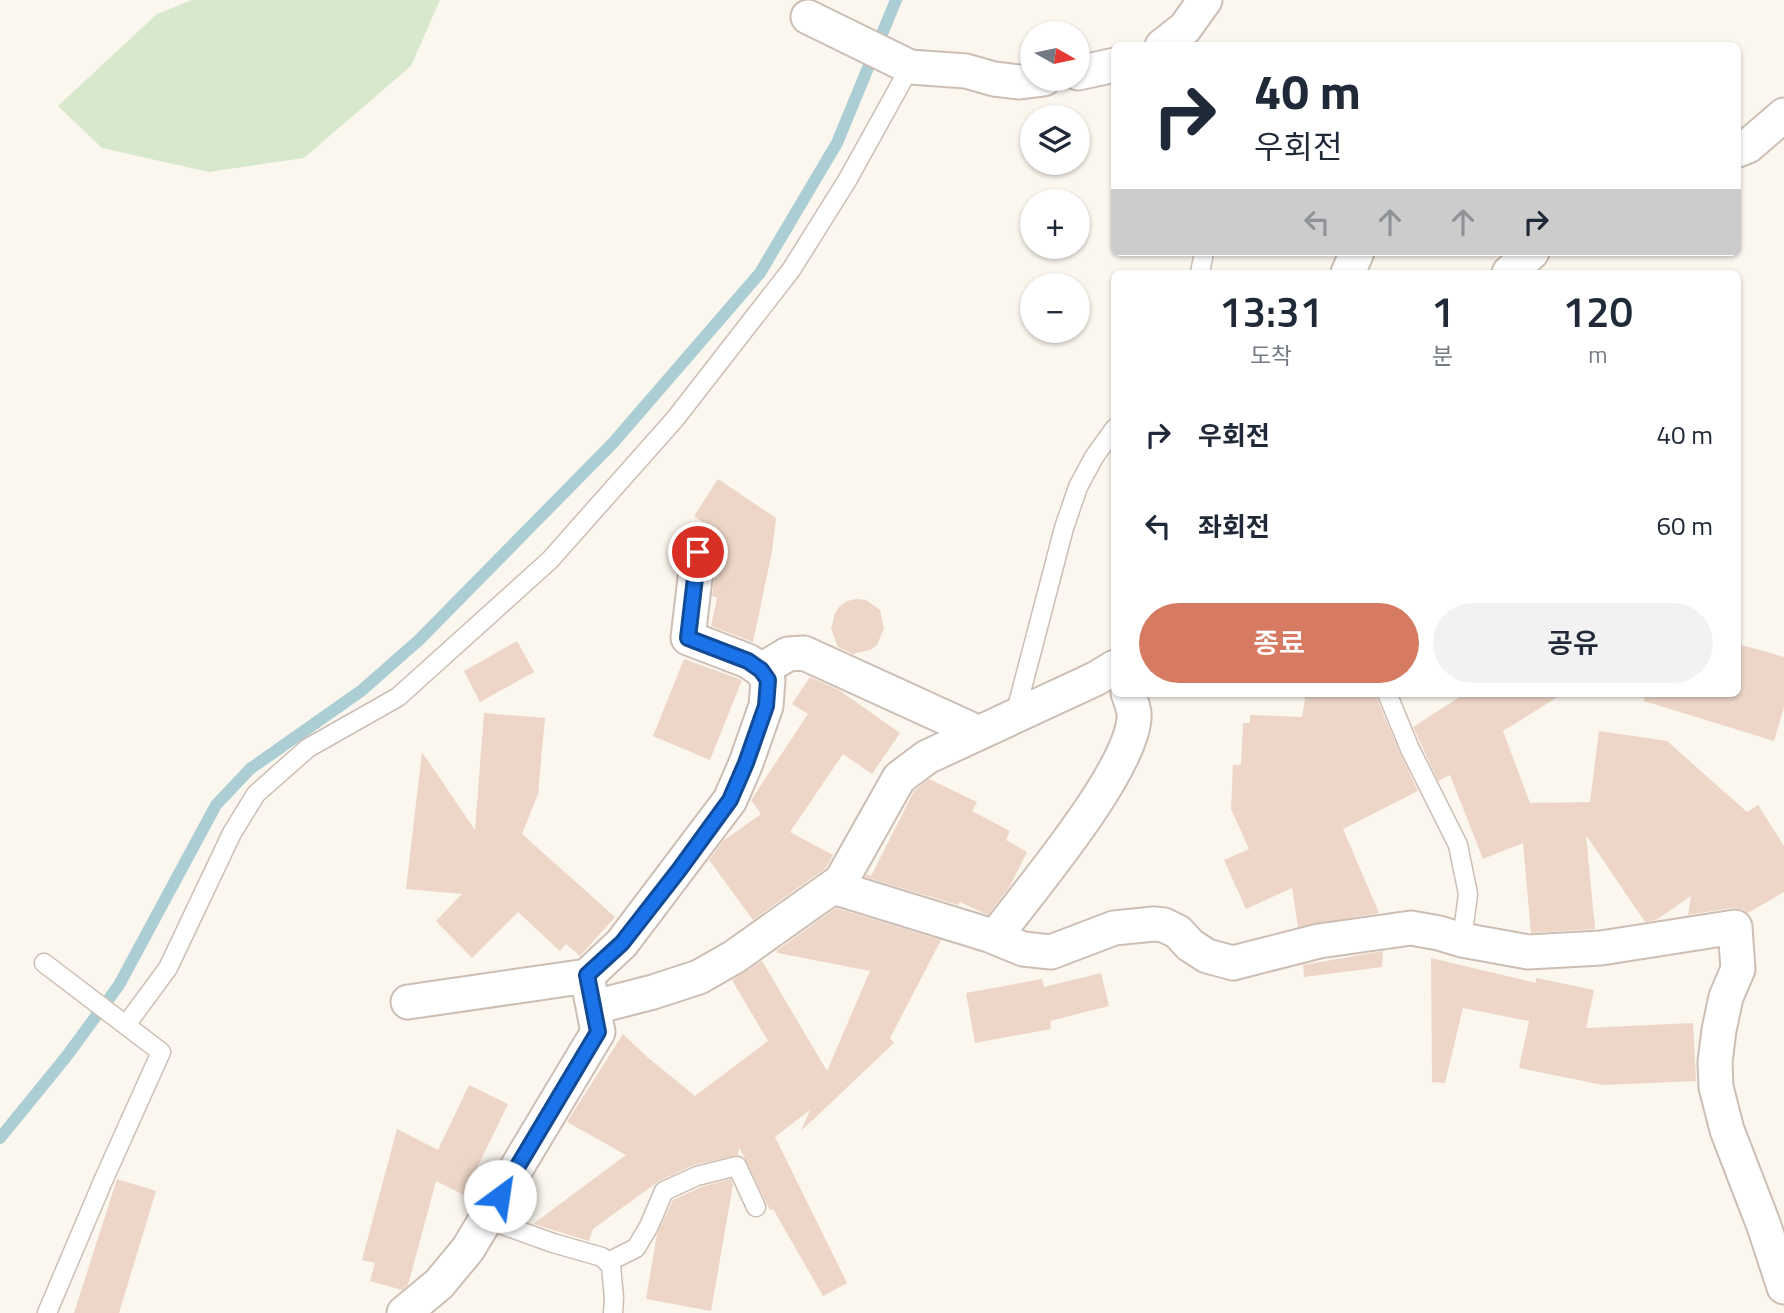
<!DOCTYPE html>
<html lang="ko">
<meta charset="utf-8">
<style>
:root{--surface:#fff;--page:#f2f2f3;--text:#1f2937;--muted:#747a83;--accent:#d67a62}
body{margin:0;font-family:"Titillium Web","Noto Sans KR",sans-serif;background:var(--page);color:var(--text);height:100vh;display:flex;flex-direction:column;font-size:26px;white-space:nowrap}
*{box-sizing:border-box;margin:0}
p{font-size:23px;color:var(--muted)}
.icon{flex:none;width:38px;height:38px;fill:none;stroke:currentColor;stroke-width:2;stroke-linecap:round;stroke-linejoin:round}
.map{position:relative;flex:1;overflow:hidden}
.drawer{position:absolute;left:1111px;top:270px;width:630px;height:427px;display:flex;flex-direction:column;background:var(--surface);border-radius:10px;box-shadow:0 2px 5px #0004}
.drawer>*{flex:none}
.hud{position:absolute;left:1111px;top:42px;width:630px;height:214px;border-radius:10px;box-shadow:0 2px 5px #0004;background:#fff;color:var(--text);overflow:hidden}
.needle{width:46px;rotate:99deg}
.buttons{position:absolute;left:1020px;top:21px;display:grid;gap:14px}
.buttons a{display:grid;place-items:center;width:70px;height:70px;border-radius:50%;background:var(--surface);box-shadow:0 2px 5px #0004;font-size:35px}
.pin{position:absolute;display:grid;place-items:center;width:60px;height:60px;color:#fff;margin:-30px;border:4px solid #fff;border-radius:50%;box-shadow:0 2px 7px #0007}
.me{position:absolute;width:77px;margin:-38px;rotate:31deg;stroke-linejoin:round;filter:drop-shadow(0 0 5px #0008)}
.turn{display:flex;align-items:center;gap:24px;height:147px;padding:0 28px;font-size:32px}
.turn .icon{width:91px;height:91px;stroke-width:2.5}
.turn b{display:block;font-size:49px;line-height:60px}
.lanes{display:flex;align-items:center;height:66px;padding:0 28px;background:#0003;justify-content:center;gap:35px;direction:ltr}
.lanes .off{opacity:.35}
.eta{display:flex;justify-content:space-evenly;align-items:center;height:119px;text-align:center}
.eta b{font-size:42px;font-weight:600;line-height:49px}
.primary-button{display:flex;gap:14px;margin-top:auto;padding:14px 28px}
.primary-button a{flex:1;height:80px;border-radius:42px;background:var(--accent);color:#fff;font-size:28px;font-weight:600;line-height:80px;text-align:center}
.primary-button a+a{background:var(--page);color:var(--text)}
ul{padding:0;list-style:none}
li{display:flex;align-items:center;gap:21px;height:91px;padding:0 28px}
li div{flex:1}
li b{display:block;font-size:26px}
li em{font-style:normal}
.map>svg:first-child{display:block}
</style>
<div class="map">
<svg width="1784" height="1313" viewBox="0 0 1784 1313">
<rect width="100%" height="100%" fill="#fbf6ee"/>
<path fill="#d8e8cd" d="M192,0H440L411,66L304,158L209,172L102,148L58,106L157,14Z"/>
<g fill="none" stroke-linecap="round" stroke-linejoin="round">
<path stroke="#abced4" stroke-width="12" d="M0,1138L66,1057L119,985L216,805L250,769L361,691L419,640L613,443L760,273L837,143L896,0"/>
</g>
<path fill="#edd6c8" d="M718,479L776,518L772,552L753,642L711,626L717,598L712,596L717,555L714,543L716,531L694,516Z
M856,599L866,600L880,610L884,628L877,645L870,650L853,654L838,647L831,629L835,613L840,606L847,601Z
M517,641L534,672L480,702L464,671Z
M1738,644L1784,657V707L1774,741L1644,701L1645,693H1738Z
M684,659L742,680L710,760L653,736Z
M810,677L839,690L900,733L872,774L843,754L790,832L833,855L826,868L753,920L709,860L723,841L761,814L751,800L808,714L792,704Z
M1306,693L1376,696L1400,753L1418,791L1343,829L1379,913L1298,927L1292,888L1246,909L1224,860L1249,849L1231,809L1233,765H1241L1243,723H1250V715L1302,717Z
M1466,693H1564L1503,731L1530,803L1590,802L1599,731L1667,741L1747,812L1758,805L1784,846V892L1748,913L1742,909L1732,908L1688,915L1691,896L1656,920L1645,922L1586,835L1595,929L1531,933L1523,843L1483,859L1450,775L1438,781L1413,727Z
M484,713L545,718L538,794L522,834L615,917L580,956L566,944L560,951L518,912L472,958L436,921L462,894L406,889L422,752L475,830Z
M929,779L977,802L972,811L1010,831L1006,840L1027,852L1010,886L988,915L960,902L958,905L865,877L867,874L871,876L914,791Z
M836,908L941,940L890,1038L894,1043L801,1131L810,1110L775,1137L847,1283L823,1296L773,1209L770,1210L739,1147L738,1155L694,1165L659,1181L593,1229L589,1241L533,1224L626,1155L567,1122L623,1034L646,1056L695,1096L768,1041L732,980L762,961L827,1071L870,971L778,953L776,951Z
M1383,951L1382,967L1304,977L1303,965Z
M1431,958L1536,983V978L1594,990L1586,1028L1693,1023L1696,1081L1603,1085L1519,1068L1529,1021L1463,1008L1445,1083L1432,1082Z
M1101,973L1109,1006L1050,1021L1051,1029L975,1043L966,993L1042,979L1044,987Z
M469,1085L508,1104L464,1195L436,1181L408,1285L402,1290L370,1281L375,1263L362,1260L397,1129L438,1150Z
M117,1179L156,1191L119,1313H74Z
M731,1179L733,1185L711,1311L646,1299L657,1234L673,1200L701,1187Z"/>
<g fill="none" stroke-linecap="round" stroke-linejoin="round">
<g stroke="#cdbeb4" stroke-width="21">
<path id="lane" d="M1200,273L1204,252
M1387,693L1410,749L1458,845L1468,894L1462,940
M1015,715L1064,528L1078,487L1094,457L1115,428
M44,963L161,1052L103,1181L47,1313
M126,1025L168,968L232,833L256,794L308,748L398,697L550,560L675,419L791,270L848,179L910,67
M486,1219L553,1243L602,1257L611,1266L614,1298L613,1313
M608,1262L636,1248L649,1226L664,1191L697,1176L737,1166L756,1207"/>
</g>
<g stroke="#cdbeb4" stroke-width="37">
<path id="street" d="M808,17L910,67L966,71L994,79L1020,82L1044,79
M1162,46L1185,28L1205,0
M1078,73L1115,65
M1738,150L1748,146L1784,115
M1348,273L1357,252
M1509,273L1532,252
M761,670L788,654L804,653L977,732
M833,887L989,935L1023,949L1051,952L1114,928L1154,924L1164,925L1178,932L1190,945L1207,956L1233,963L1319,941L1411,928L1439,933L1462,940L1528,952L1601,948L1735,927L1738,969L1726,997L1719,1030L1715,1062L1716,1087L1727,1130L1764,1226L1784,1287
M995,937C1030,890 1129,774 1134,719C1135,711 1131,701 1128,693
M587,976L622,943L730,800L746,763L766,706L768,680L761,670L748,661L688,638L698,553
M595,1007L653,992L699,977L734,957L841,881L899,778L927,757L1095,679L1115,667
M404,1313L439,1284L468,1249L598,1032L587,976L408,1002"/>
</g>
<use href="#lane" stroke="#fff" stroke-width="18"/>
<use href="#street" stroke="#fff" stroke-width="33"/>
</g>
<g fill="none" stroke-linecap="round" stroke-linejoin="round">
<g stroke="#114b97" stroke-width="18">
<path id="route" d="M500,1196L598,1032L587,975L622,943L679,870L730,800L746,763L766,706L768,680L761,670L748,661L688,638L698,552"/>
</g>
<use href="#route" stroke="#1a73e8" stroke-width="12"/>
</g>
</svg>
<div class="buttons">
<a><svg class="needle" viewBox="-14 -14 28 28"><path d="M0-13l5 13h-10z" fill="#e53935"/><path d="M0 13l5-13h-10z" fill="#747a83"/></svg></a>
<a><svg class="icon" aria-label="layers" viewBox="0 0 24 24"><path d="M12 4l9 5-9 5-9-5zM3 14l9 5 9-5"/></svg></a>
<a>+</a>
<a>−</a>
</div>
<div class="pin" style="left:698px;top:552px;background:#d93025"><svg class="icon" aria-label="arrive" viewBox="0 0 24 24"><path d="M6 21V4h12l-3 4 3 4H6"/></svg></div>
<svg class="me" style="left:500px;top:1196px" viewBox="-20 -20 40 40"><circle r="19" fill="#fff"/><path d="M0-13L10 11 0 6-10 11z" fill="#1a73e8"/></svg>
<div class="hud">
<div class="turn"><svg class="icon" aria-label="right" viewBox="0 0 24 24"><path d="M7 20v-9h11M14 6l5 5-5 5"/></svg><div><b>40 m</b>우회전</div></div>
<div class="lanes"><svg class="icon off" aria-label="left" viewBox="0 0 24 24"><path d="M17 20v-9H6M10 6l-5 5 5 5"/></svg><svg class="icon off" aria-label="ahead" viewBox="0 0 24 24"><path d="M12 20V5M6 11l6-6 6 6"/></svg><svg class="icon off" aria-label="ahead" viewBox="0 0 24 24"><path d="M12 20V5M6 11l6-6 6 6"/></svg><svg class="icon" aria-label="right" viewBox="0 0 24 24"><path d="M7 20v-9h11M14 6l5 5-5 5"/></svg></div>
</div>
<section class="drawer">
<div class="eta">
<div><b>13:31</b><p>도착</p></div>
<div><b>1</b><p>분</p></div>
<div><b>120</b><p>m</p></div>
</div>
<ul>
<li><svg class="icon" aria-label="right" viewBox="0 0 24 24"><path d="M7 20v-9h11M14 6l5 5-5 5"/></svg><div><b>우회전</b></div><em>40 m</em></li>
<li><svg class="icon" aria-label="left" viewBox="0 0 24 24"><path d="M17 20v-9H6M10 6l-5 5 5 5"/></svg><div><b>좌회전</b></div><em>60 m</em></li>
</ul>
<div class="primary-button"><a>종료</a><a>공유</a></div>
</section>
</div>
